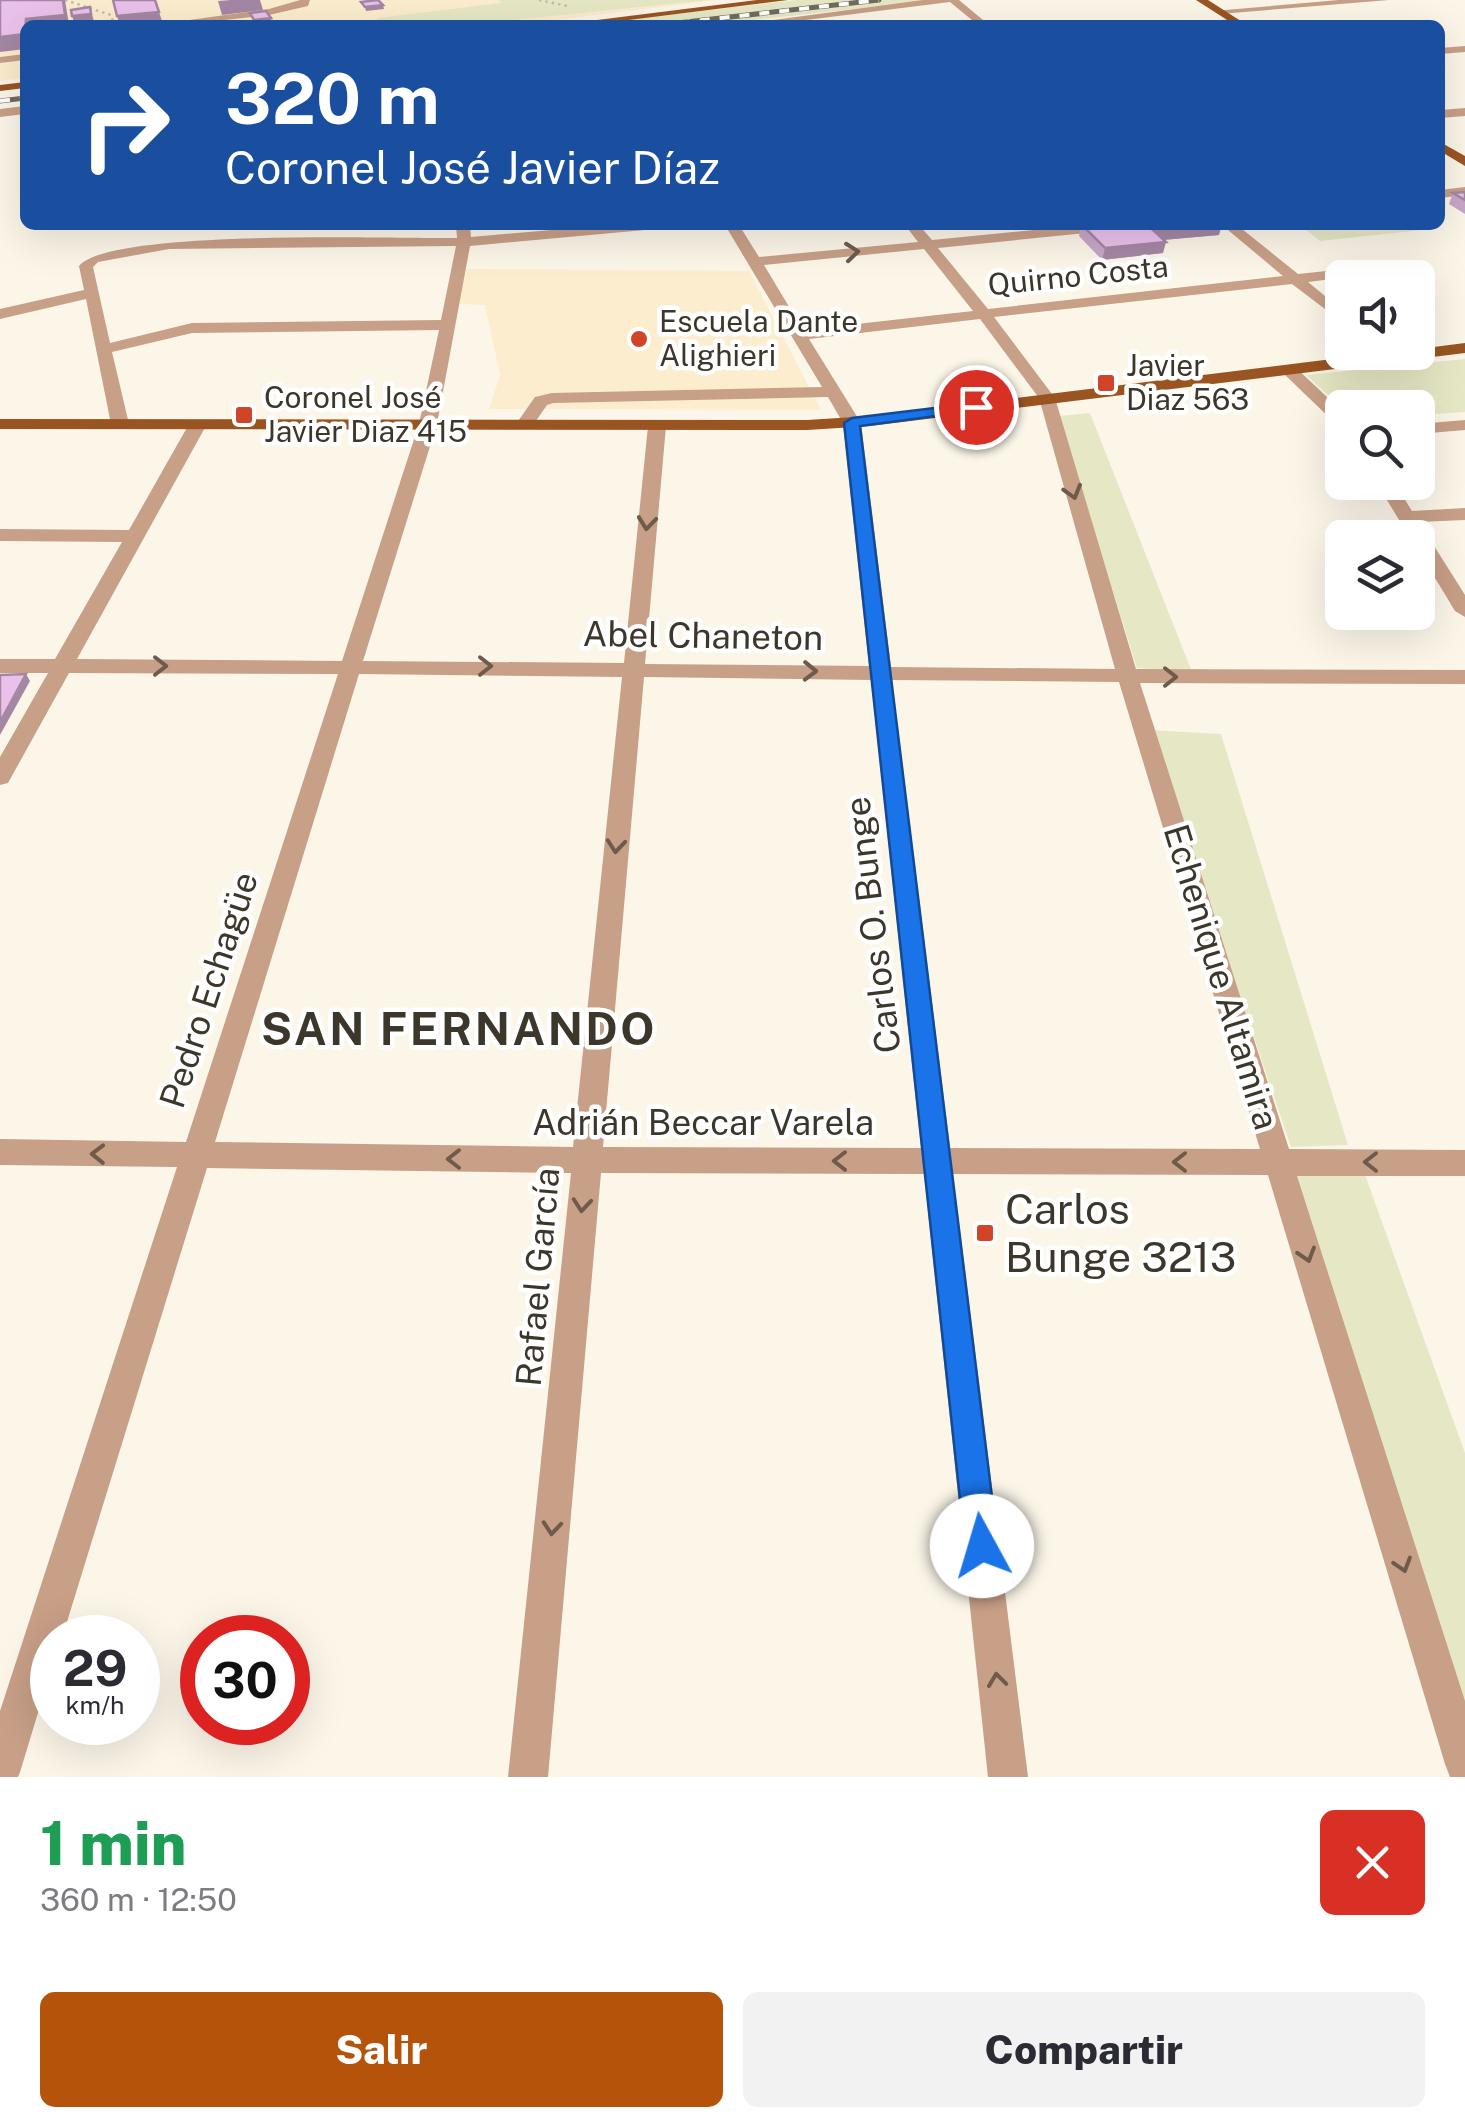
<!DOCTYPE html>
<html lang="es">
<meta charset="utf-8">
<style>
:root{--surface:#fff;--page:#f2f2f3;--text:#2b2b33;--muted:#7c7c81;--accent:#b45309}
body{margin:0;font-family:"Public Sans",sans-serif;background:var(--page);color:var(--text);height:100vh;display:flex;flex-direction:column;font-size:38px;white-space:nowrap}
*{box-sizing:border-box;margin:0}
p{font-size:32px;color:var(--muted)}
.icon{flex:none;width:55px;height:55px;fill:none;stroke:currentColor;stroke-width:2;stroke-linecap:round;stroke-linejoin:round}
.map{position:relative;height:1777px;overflow:hidden}
.details{display:flex;flex-direction:column;background:var(--surface);flex:1}
.details>*{flex:none}
.banner{position:absolute;left:20px;top:20px;width:1425px;height:210px;border-radius:15px;box-shadow:0 10px 40px #0002;background:#1a4fa0;color:#fff;overflow:hidden}
.tools{position:absolute;left:1325px;top:260px;display:grid;gap:20px}
.tools a{display:grid;place-items:center;width:110px;height:110px;border-radius:15px;background:var(--surface);box-shadow:0 10px 40px #0002;font-size:50px}
.speed{position:absolute;left:30px;top:1615px;display:flex;gap:20px;font-size:50px;font-weight:700;text-align:center}
.speed>*{display:grid;place-content:center;width:130px;height:130px;border-radius:50%;background:var(--surface);box-shadow:0 10px 40px #0002;line-height:1}
.speed small{font-size:25px;font-weight:400}
.speed .limit{border:15px solid #d22;background:#fff;color:#111}
.pin{position:absolute;display:grid;place-items:center;width:85px;height:85px;color:#fff;margin:-42px;border:5px solid #fff;border-radius:50%;box-shadow:0 2px 10px #0007}
.me{position:absolute;width:110px;margin:-55px;rotate:354deg;stroke-linejoin:round;filter:drop-shadow(0 0 8px #0008)}
.turn{display:flex;align-items:center;gap:35px;height:210px;padding:0 40px;font-size:45px}
.turn .icon{width:130px;height:130px;stroke-width:2.5}
.turn b{display:block;font-size:70px;line-height:85px}
.round{display:grid;place-items:center;flex:none;width:105px;height:105px;border-radius:15px;background:var(--page)}
.head{display:flex;align-items:center;justify-content:space-between;height:170px;padding:0 40px}
h1{font-size:60px;font-weight:800;line-height:75px;color:#1e9e55}
.action{display:flex;gap:20px;margin-top:auto;padding:20px 40px}
.action a{flex:1;height:115px;border-radius:15px;background:var(--accent);color:#fff;font-size:40px;font-weight:800;line-height:115px;text-align:center}
.action a+a{background:var(--page);color:var(--text)}
.map>svg:first-child{display:block}
</style>
<div class="map">
<svg width="1465" height="1777" viewBox="0 0 1465 1777">
<rect width="100%" height="100%" fill="#fcf6e9"/>
<path fill="#fcedce" d="M0,0H718L516,25H25V78L0,81Z
M465,269L749,271L821,410L489,409L500,375L485,305L459,304Z"/>
<path fill="#e6e8c5" d="M499,0H708L464,25H377V18L501,3Z
M796,0H938L706,25H581Z
M1300,225H1425L1431,229L1320,241Z
M1465,359V412L1418,415V408H1342L1306,375Z
M1090,413L1192,672L1137,668L1058,416Z
M1150,730L1221,734L1348,1145L1291,1147Z
M1294,1172H1364L1465,1453V1707Z"/>
<g fill="none" stroke-linecap="round" stroke-linejoin="round">
<path stroke="#c3bcb0" stroke-width="2.5" stroke-dasharray="2.5 4" stroke-linecap="butt" d="M65,0L111,15L114,25
M539,0L567,6"/>
<path fill="#c89f87" fill-rule="evenodd" d="M300,0H310L308,6L269,15L181,25L175,22L269,9Z
M923,0H959L989,25H978L950,2L766,25H735Z
M1339,0H1389L1219,14L1214,11Z
M1239,19L1235,24L1180,25L1185,22Z
M1465,46V52L1440,54V48Z
M25,54V60L0,63V57Z
M25,106V114L0,117V109Z
M1465,108V116L1440,118V110Z
M1465,187V195L1440,198V190Z
M456,225H470L471,237L609,225H663L656,229L470,246L437,424L363,661L624,663L648,426L657,421L666,426L645,664L869,666L843,423L828,397L553,403L547,405L531,428L516,424L535,397L552,393L822,387L725,225H739L759,257L918,242L905,225H919L932,240L1085,225H1133L1126,229L938,248L988,309L1283,276L1222,225H1237L1298,274L1364,267L1371,271L1364,275L1308,282L1342,310V322L1292,284L994,317L1055,398L1136,669L1465,670V684L1140,683L1289,1149L1465,1150V1176H1297L1465,1701V1777H1450L1445,1764L1268,1175L953,1174L1028,1777H988L924,1174L601,1173L548,1777H508L571,1173L207,1168L62,1638H52V1667L20,1772L18,1777H0V1711L177,1167L0,1165V1139L186,1142L338,674L69,673L8,783L0,785V757L48,673H0V659H55L122,542L0,541V529L129,530L189,424L204,420L207,424L77,659L342,661L419,424L439,330L192,333L112,352L129,424L120,429L111,424L86,299L0,319V309L84,290L79,266C111,228 395,239 457,238ZM456,246L441,320L192,323L110,343L93,267L98,262L169,249ZM924,249L973,311L803,330L764,265ZM980,319L1039,398L1115,669L891,667L861,423L809,339ZM359,674L622,677L573,1147L215,1142ZM644,677L871,680L921,1148L603,1147ZM892,680L1119,682L1260,1149L950,1148Z
M1282,366H1294L1342,411V425L1336,424L1282,372Z
M1465,420V430L1418,434V424Z
M1376,482H1394L1412,511L1465,508V520L1419,522L1465,595V617L1455,611L1418,550V538H1410Z"/>
<path fill="#9a5422" fill-rule="evenodd" d="M757,0H788L589,25H557Z
M1196,0H1208L1247,25H1235Z
M25,82V88L0,91V85Z
M1440,142L1465,156V166L1440,151Z
M1465,343V353L870,426L807,430L0,429V419L807,420L870,416L1389,352H1418V349Z"/>
<g stroke="#716b5e" stroke-width="5">
<path id="rail" d="M660,25L879,0
M0,101L25,98"/>
</g>
<use href="#rail" stroke="#fff" stroke-width="4" stroke-dasharray="10" stroke-linecap="butt"/>
</g>
<path fill="#c9a6c9" d="M1465,192V214L1449,204L1453,193Z
M1081,225L1219,235L1164,240L1163,253L1102,260L1079,236Z"/>
<path fill="#a487a4" d="M63,0H65L69,25H27L26,19Z
M231,0H260L263,10L222,15L218,1Z
M383,5L384,9L366,11L365,7Z
M90,7L95,25H75L72,16Z
M159,12L162,21L120,25L117,16Z
M271,18L272,23L255,25L254,20Z
M25,34V49L0,52V37Z
M1210,225H1222L1219,235L1150,241L1153,230Z
M1166,242L1163,253L1102,260L1105,248Z
M26,674L30,681L0,735V722Z"/>
<path fill="#eac1ea" stroke="#a487a4" stroke-width="2.5" d="M0,0H63L65,15L26,19L25,34L0,37Z
M113,0H155L159,12L117,16Z
M378,0L383,5L365,7L361,2Z
M90,7L91,14L72,16L71,10Z
M266,11L271,18L254,20L250,13Z
M1465,192V200L1453,193Z
M1082,225H1210L1153,230L1166,242L1105,248Z
M26,674L0,722V675Z"/>
<defs><path id="oneway-chevron" d="M-2-3.5L2.5 0L-2 3.5" fill="none" stroke-width="1.6" stroke-linecap="round" stroke-linejoin="round" transform="scale(2.5)"/></defs>
<g stroke="#6e5b4b">
<use href="#oneway-chevron" transform="translate(852 252) rotate(-6)"/>
<use href="#oneway-chevron" transform="translate(1073 492) rotate(74)"/>
<use href="#oneway-chevron" transform="translate(647 523) rotate(96)"/>
<use href="#oneway-chevron" transform="translate(160 666)"/>
<use href="#oneway-chevron" transform="translate(485 666)"/>
<use href="#oneway-chevron" transform="translate(810 671) rotate(1)"/>
<use href="#oneway-chevron" transform="translate(1170 677)"/>
<use href="#oneway-chevron" transform="translate(616 846) rotate(95)"/>
<use href="#oneway-chevron" transform="translate(98 1154) rotate(-179)"/>
<use href="#oneway-chevron" transform="translate(454 1159) rotate(-180)"/>
<use href="#oneway-chevron" transform="translate(840 1161) rotate(-180)"/>
<use href="#oneway-chevron" transform="translate(1180 1162) rotate(-180)"/>
<use href="#oneway-chevron" transform="translate(1371 1162) rotate(-180)"/>
<use href="#oneway-chevron" transform="translate(582 1205) rotate(95)"/>
<use href="#oneway-chevron" transform="translate(1307 1255) rotate(73)"/>
<use href="#oneway-chevron" transform="translate(552 1528) rotate(95)"/>
<use href="#oneway-chevron" transform="translate(1403 1565) rotate(73)"/>
<use href="#oneway-chevron" transform="translate(997 1680) rotate(-97)"/>
</g>
<path fill="#1a73e8" stroke="#114b97" stroke-width="2.5" d="M976,403L984,407L981,410L860,426L998,1546L993,1558L982,1562L970,1558L965,1546L844,423L852,418Z"/>
<g fill="#d04527" stroke="#fff" stroke-width="4">
<circle cx="639" cy="339" r="10"/>
<rect x="1096" y="373" width="20" height="20" rx="5"/>
<rect x="234" y="405" width="20" height="20" rx="5"/>
<rect x="975" y="1223" width="20" height="20" rx="5"/>
</g>
<g text-anchor="middle" stroke-width="9" stroke-linejoin="round" paint-order="stroke">
<g font-size="30" fill="#3d362a" stroke="#fff">
<text transform="translate(1078 276) rotate(-6)" y="10">Quirno Costa</text>
</g>
<g font-size="30" fill="#3d362a" stroke="#fff" text-anchor="start">
<text x="659" y="332">Escuela Dante<tspan x="659" dy="34">Alighieri</tspan></text>
<text x="1126" y="376">Javier<tspan x="1126" dy="34">Diaz 563</tspan></text>
<text x="264" y="408">Coronel José<tspan x="264" dy="34">Javier Diaz 415</tspan></text>
</g>
<g font-size="35" fill="#3d362a" stroke="#fff">
<text transform="translate(703 636) rotate(1)" y="12">Abel Chaneton</text>
<text transform="translate(873 925) rotate(-97)" y="12">Carlos O. Bunge</text>
<text transform="translate(1221 977) rotate(73)" y="12">Echenique Altamira</text>
<text transform="translate(209 990) rotate(-72)" y="12">Pedro Echagüe</text>
<text x="703" y="1135">Adrián Beccar Varela</text>
<text transform="translate(538 1277) rotate(-85)" y="12">Rafael García</text>
</g>
<g font-size="42" fill="#3d362a" stroke="#fff" text-anchor="start">
<text x="1005" y="1224">Carlos<tspan x="1005" dy="48">Bunge 3213</tspan></text>
</g>
<g font-size="45" font-weight="bold" letter-spacing="2.5" fill="#3d362a" stroke="#fff">
<text x="459" y="1045">SAN FERNANDO</text>
</g>
</g>
</svg>
<div class="tools">
<a><svg class="icon" aria-label="sound" viewBox="0 0 24 24"><path d="M4 9h4l5-4v14l-5-4H4zM17 9q2 3 0 6"/></svg></a>
<a><svg class="icon" aria-label="search" viewBox="0 0 24 24"><circle cx="10" cy="10" r="6"/><path d="M15 15l6 6"/></svg></a>
<a><svg class="icon" aria-label="layers" viewBox="0 0 24 24"><path d="M12 4l9 5-9 5-9-5zM3 14l9 5 9-5"/></svg></a>
</div>
<div class="speed"><div>29<small>km/h</small></div><div class="limit">30</div></div>
<div class="pin" style="left:976px;top:407px;background:#d93025"><svg class="icon" aria-label="arrive" viewBox="0 0 24 24"><path d="M6 21V4h12l-3 4 3 4H6"/></svg></div>
<svg class="me" style="left:982px;top:1546px" viewBox="-20 -20 40 40"><circle r="19" fill="#fff"/><path d="M0-13L10 11 0 6-10 11z" fill="#1a73e8"/></svg>
<div class="banner">
<div class="turn"><svg class="icon" aria-label="right" viewBox="0 0 24 24"><path d="M7 20v-9h11M14 6l5 5-5 5"/></svg><div><b>320 m</b>Coronel José Javier Díaz</div></div>
</div>
</div>
<section class="details">
<div class="head"><div><h1>1 min</h1><p>360 m · 12:50</p></div><a class="round" style="background:#d93025;color:#fff"><svg class="icon" aria-label="close" viewBox="0 0 24 24"><path d="M6 6l12 12M18 6L6 18"/></svg></a></div>
<div class="action"><a>Salir</a><a>Compartir</a></div>
</section>
